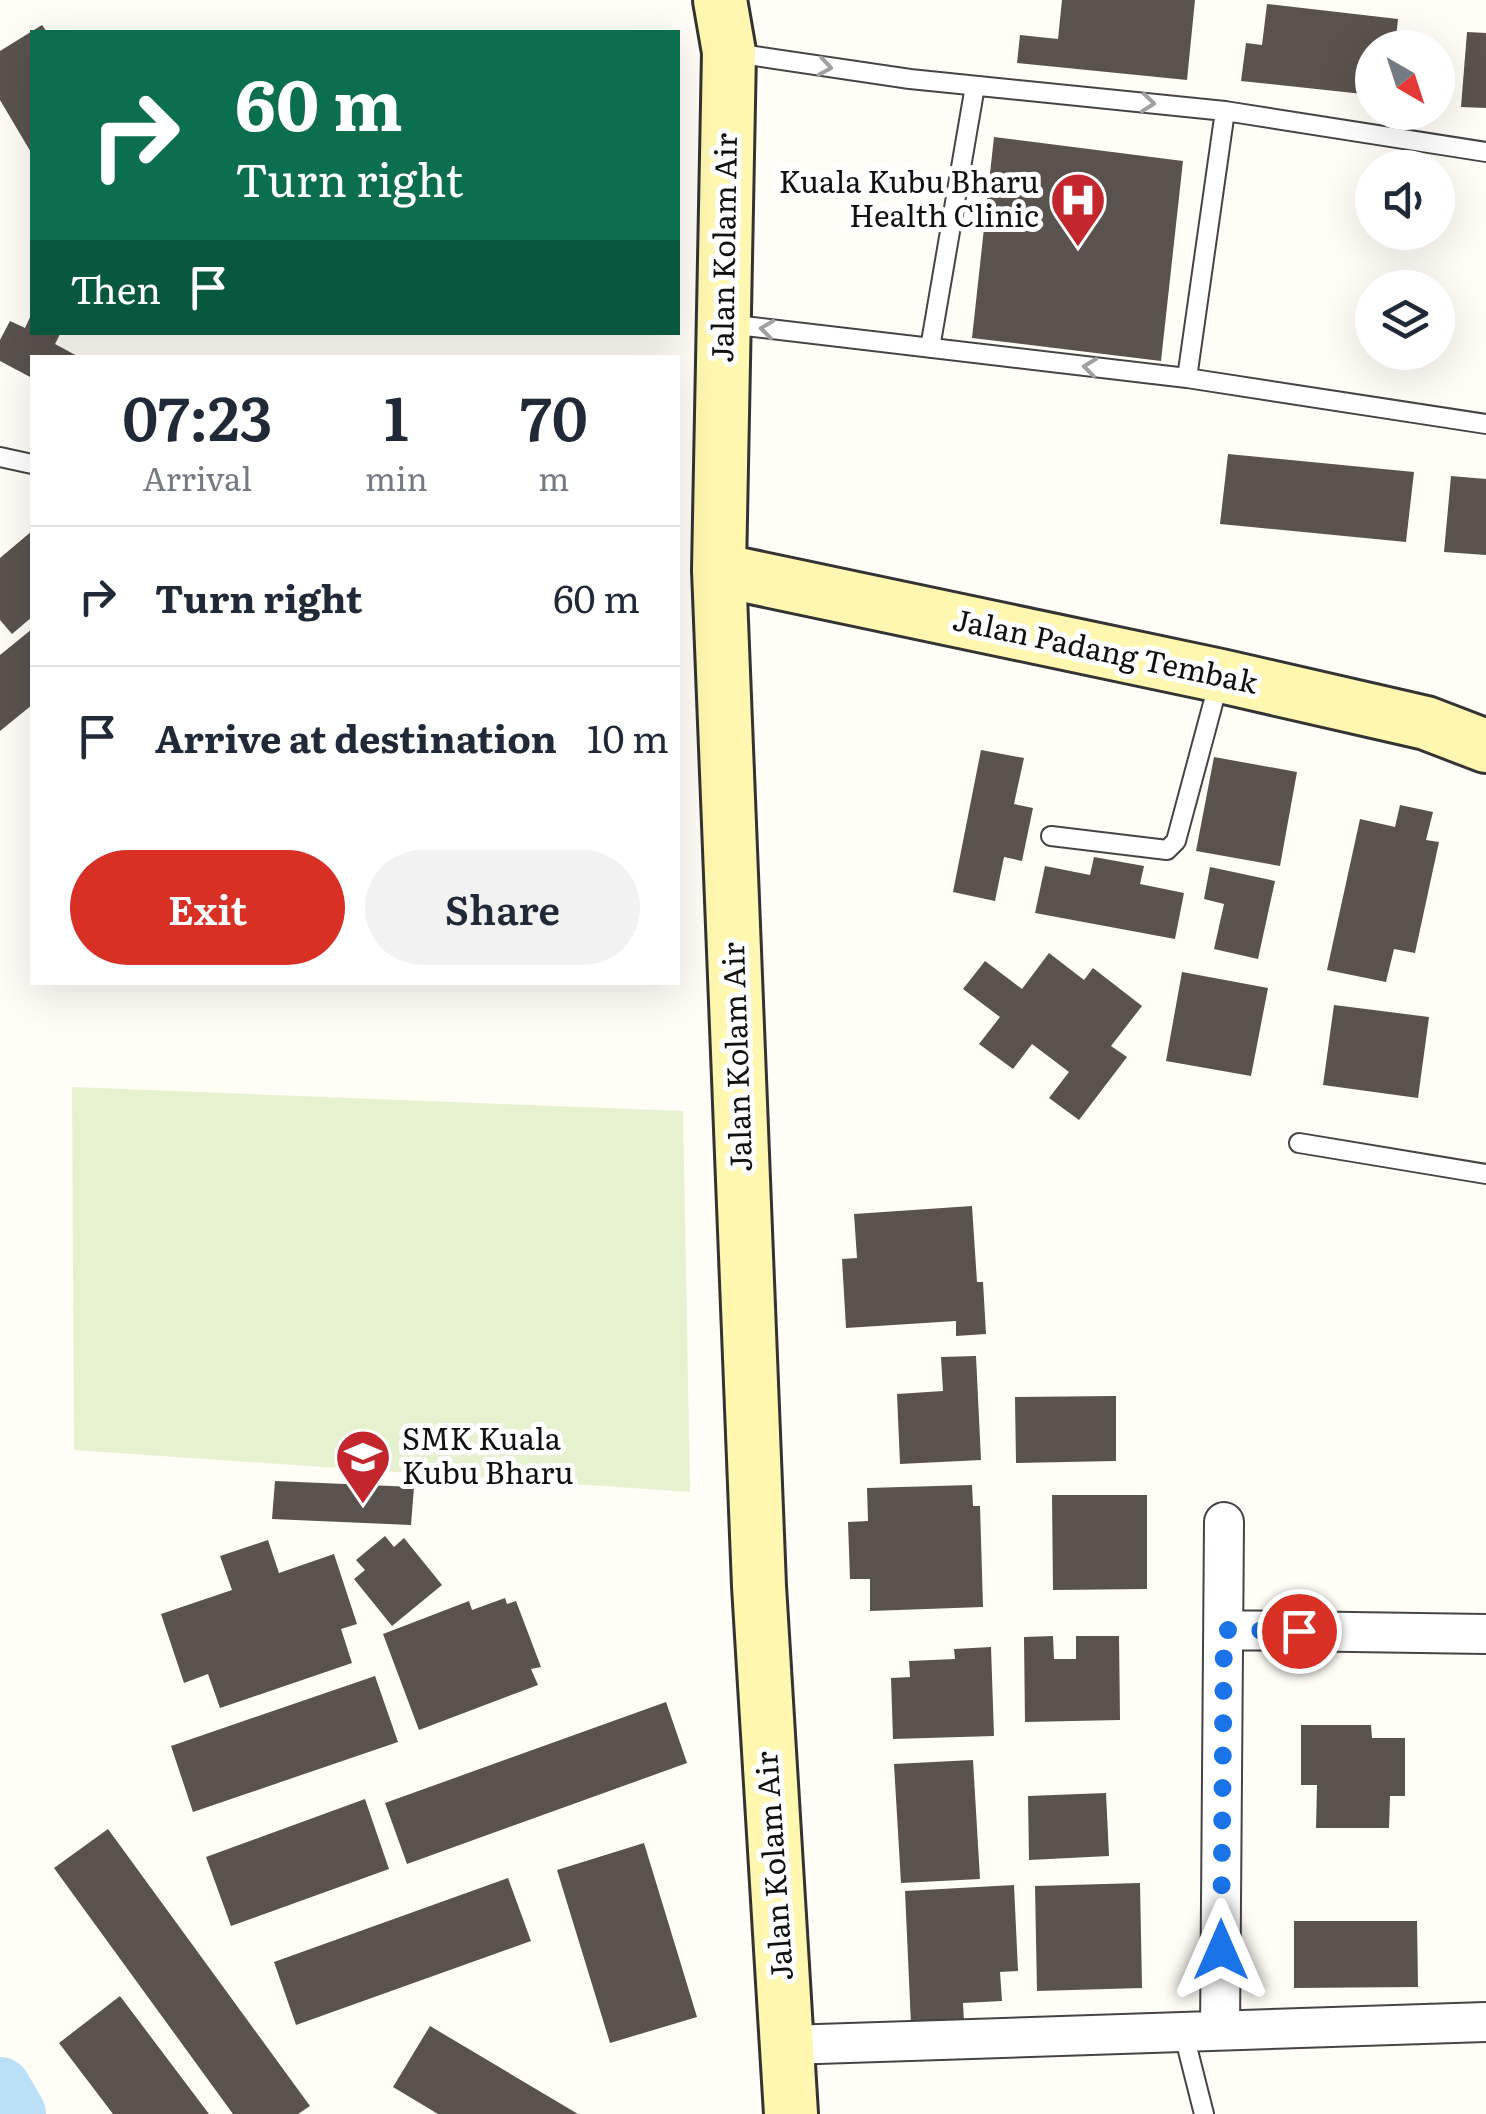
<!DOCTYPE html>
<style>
:root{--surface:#fff;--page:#f2f2f3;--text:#1f2937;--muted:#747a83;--line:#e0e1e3;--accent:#d93025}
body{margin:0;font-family:Literata,serif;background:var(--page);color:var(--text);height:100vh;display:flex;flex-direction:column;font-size:38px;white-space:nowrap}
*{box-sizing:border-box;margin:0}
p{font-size:32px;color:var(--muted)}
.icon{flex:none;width:55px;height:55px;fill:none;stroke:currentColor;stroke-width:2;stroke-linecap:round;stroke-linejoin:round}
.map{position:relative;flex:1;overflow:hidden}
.side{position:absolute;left:30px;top:355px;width:650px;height:630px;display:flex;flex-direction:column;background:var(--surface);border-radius:0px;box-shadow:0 10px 40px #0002}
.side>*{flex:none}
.hud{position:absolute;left:30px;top:30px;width:650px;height:305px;border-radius:0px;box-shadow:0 10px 40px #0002;background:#0b6e4f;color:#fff;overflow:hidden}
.needle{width:65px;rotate:141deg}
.tools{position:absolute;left:1355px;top:30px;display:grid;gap:20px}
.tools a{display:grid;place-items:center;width:100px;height:100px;border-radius:50%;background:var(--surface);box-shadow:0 10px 40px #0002;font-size:50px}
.pin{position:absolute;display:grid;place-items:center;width:85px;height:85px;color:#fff;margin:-42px;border:5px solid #fff;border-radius:50%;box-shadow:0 2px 10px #0007}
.me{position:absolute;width:110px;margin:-55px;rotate:0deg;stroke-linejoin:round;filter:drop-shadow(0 0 8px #0008)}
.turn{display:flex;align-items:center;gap:35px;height:210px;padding:0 40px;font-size:45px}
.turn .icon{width:130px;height:130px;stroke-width:2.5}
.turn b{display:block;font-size:70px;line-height:85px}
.then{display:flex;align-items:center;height:95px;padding:0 40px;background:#0003;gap:20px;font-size:38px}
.eta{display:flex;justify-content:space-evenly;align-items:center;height:170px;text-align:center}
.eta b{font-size:60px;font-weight:600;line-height:70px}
.primary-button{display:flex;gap:20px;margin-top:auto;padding:20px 40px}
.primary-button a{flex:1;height:115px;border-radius:60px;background:var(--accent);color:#fff;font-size:40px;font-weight:600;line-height:115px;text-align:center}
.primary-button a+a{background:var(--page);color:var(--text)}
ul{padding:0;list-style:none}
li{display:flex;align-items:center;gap:30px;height:140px;padding:0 40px;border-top:2px solid var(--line)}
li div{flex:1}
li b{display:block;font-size:38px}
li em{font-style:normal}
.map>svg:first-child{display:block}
</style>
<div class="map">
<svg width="1486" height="2114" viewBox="0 0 1486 2114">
<rect width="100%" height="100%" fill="#fffdf5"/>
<path fill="#e6f2cf" d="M72,1087L683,1111L690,1492L74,1450Z"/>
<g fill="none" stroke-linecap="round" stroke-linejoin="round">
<path stroke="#b9e0f7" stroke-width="62" d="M0,2088L15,2114"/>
</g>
<path fill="#5a524d" d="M1062,0H1195L1187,80L1017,63L1020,35L1058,39Z
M1267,4L1398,19L1395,48H1372V95L1241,81L1246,43L1262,45Z
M42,25L47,32H32V154L0,100V51Z
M1467,32L1486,33V108L1461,107Z
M994,137L1183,161L1161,361L972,338Z
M32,313V332H61L55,344L81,358H32V378L0,361V340L10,321L25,328Z
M1228,454L1414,472L1406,542L1220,524Z
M1451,476L1486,479V555L1444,552Z
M32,531V617L12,634L0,620V558Z
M32,629V705L0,731V655Z
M981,750L1024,758L1014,804L1033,808L1022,861L1004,857L995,901L953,892Z
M1214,757L1297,772L1280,866L1196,851Z
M1400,805L1433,812L1426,840L1439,842L1415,953L1394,949L1386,982L1327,970L1360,819L1395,827Z
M1094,857L1144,866L1140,884L1184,893L1175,939L1035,913L1045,866L1090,875Z
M1210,867L1275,881L1258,959L1214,949L1224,904L1204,899Z
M1049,953L1084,980L1093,968L1142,1006L1111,1046L1127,1057L1079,1120L1049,1098L1069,1072L1032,1044L1013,1069L979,1044L1000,1017L963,989L985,961L1022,989Z
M1182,972L1268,988L1251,1076L1166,1061Z
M1334,1005L1429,1017L1418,1098L1323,1085Z
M972,1206L977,1282H983L986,1334L956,1336V1321L846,1328L842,1259L857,1258L854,1214Z
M976,1356L981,1460L900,1464L897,1394L943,1391L941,1357Z
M1116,1396V1461L1016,1463L1015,1397Z
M275,1481L414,1487L411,1525L272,1519Z
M972,1485L973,1506H980L983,1607L870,1611V1579H850L848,1522L868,1521L867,1488Z
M1052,1495H1147V1589L1053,1590Z
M385,1536L394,1547L404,1538L442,1585L392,1626L354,1579L365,1570L356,1560Z
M268,1540L279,1573L334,1554L357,1624L341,1629L352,1663L220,1708L208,1674L184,1683L161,1614L232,1590L220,1556Z
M505,1598L507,1604L516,1601L541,1667L531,1669L538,1685L419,1730L383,1634L469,1601L472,1610Z
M1053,1636L1054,1659H1076V1636H1119L1120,1720L1025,1722L1024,1637Z
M991,1647L994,1736L893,1739L891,1678L910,1677L909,1661L955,1659L954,1649Z
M375,1676L398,1742L193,1812L171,1746Z
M666,1702L687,1763L407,1864L385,1803Z
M1301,1725H1371L1372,1738H1405V1796H1390L1389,1828H1316L1317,1785H1301Z
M973,1760L980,1879L901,1883L894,1764Z
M1106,1793L1109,1856L1029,1860L1028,1796Z
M365,1799L389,1869L231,1926L206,1857Z
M108,1829L310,2106L298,2114H233L54,1868Z
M644,1843L697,2017L610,2043L557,1870Z
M508,1878L531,1941L296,2025L274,1962Z
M1140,1883L1142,1988L1037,1991L1035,1886Z
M1014,1885L1018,1971L1000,1972L1002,2001L963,2003L964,2022L911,2025L905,1891Z
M1294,1921H1417L1418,1987L1294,1988Z
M120,1996L209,2114H113L59,2043Z
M430,2026L578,2114H438L393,2087Z"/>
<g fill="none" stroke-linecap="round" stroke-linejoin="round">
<g stroke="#444" stroke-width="22">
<path id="lane" d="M734,53L910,79L1225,111L1486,152
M728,324L1187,378L1486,424
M930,348L975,86
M1187,378L1225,111
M0,457L32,464
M1051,836L1167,850L1176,841L1219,681
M1299,1143L1486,1174
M1183,2031L1204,2114"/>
</g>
<g stroke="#444" stroke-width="42">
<path id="street" d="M1224,1630L1486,1634
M1220,2030L1224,1522
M787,2045L1486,2022"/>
</g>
<g stroke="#333" stroke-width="58">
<path id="secondary" d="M720,0L729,52L719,570L759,1586L791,2114
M719,570L1221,676L1426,723L1486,746"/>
</g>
<use href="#lane" stroke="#fff" stroke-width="18"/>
<use href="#street" stroke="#fff" stroke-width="38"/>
<use href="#secondary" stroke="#fff6b0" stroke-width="52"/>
</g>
<defs><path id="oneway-chevron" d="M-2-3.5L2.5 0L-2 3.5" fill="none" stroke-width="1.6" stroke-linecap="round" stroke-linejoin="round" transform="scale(2.5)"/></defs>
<g stroke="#a0a0a0">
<use href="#oneway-chevron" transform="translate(825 67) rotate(9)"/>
<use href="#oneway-chevron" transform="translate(1148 103) rotate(6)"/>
<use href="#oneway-chevron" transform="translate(767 329) rotate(-173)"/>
<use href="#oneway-chevron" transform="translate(1090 367) rotate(-173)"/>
</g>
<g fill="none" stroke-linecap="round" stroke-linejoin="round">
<path stroke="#1a73e8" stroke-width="18" stroke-dasharray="0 32.4" d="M1221,1950L1224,1630L1299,1631"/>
</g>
<defs>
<g id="hospital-pin" transform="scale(2.875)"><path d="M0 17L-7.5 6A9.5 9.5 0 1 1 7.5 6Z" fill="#c4262e" stroke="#fff"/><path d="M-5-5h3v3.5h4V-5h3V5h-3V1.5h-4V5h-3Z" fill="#fff"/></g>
<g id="school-pin" transform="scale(2.875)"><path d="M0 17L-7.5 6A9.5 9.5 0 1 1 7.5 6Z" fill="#c4262e" stroke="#fff"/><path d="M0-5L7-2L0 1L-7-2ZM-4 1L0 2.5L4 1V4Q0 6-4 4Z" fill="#fff"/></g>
</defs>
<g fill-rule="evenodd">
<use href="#hospital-pin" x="1078" y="200"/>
<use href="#school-pin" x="363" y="1457"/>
</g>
<g text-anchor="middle" stroke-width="10" stroke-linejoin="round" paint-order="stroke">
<g font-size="30" fill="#111" stroke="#fff" text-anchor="end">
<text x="1039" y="193">Kuala Kubu Bharu<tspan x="1039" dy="34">Health Clinic</tspan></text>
<text x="402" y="1450" text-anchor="start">SMK Kuala<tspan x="402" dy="34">Kubu Bharu</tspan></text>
</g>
<g font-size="30" fill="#111" stroke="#fff">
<text transform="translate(725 248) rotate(-89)" y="10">Jalan Kolam Air</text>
<text transform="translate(1105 652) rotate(12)" y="10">Jalan Padang Tembak</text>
<text transform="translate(738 1057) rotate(-92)" y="10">Jalan Kolam Air</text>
<text transform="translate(775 1866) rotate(-94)" y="10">Jalan Kolam Air</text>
</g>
</g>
</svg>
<div class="tools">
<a><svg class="needle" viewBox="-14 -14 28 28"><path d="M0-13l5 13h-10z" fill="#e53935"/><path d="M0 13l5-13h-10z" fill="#747a83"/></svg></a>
<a><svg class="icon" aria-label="sound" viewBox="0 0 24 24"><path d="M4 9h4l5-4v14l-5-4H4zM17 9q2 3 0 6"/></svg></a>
<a><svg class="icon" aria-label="layers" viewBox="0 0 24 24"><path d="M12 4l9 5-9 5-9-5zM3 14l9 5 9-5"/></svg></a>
</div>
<div class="pin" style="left:1299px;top:1631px;background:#d93025"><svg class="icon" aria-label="arrive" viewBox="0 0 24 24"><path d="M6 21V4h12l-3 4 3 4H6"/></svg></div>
<svg class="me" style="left:1221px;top:1950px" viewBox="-20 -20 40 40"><path d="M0-17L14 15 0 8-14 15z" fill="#1a73e8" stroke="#fff" stroke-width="4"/></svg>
<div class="hud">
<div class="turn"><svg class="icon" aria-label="right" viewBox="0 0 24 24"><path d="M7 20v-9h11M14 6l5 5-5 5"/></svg><div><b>60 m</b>Turn right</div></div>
<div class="then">Then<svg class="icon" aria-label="arrive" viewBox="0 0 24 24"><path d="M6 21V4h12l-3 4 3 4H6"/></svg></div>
</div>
<section class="side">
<div class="eta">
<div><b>07:23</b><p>Arrival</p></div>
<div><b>1</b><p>min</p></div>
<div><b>70</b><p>m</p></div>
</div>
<ul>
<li><svg class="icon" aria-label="right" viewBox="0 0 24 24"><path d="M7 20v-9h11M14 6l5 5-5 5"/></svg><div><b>Turn right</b></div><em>60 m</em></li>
<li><svg class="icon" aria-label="arrive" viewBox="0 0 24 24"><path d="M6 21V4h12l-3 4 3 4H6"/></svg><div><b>Arrive at destination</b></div><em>10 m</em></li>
</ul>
<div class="primary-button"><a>Exit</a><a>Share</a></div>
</section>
</div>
